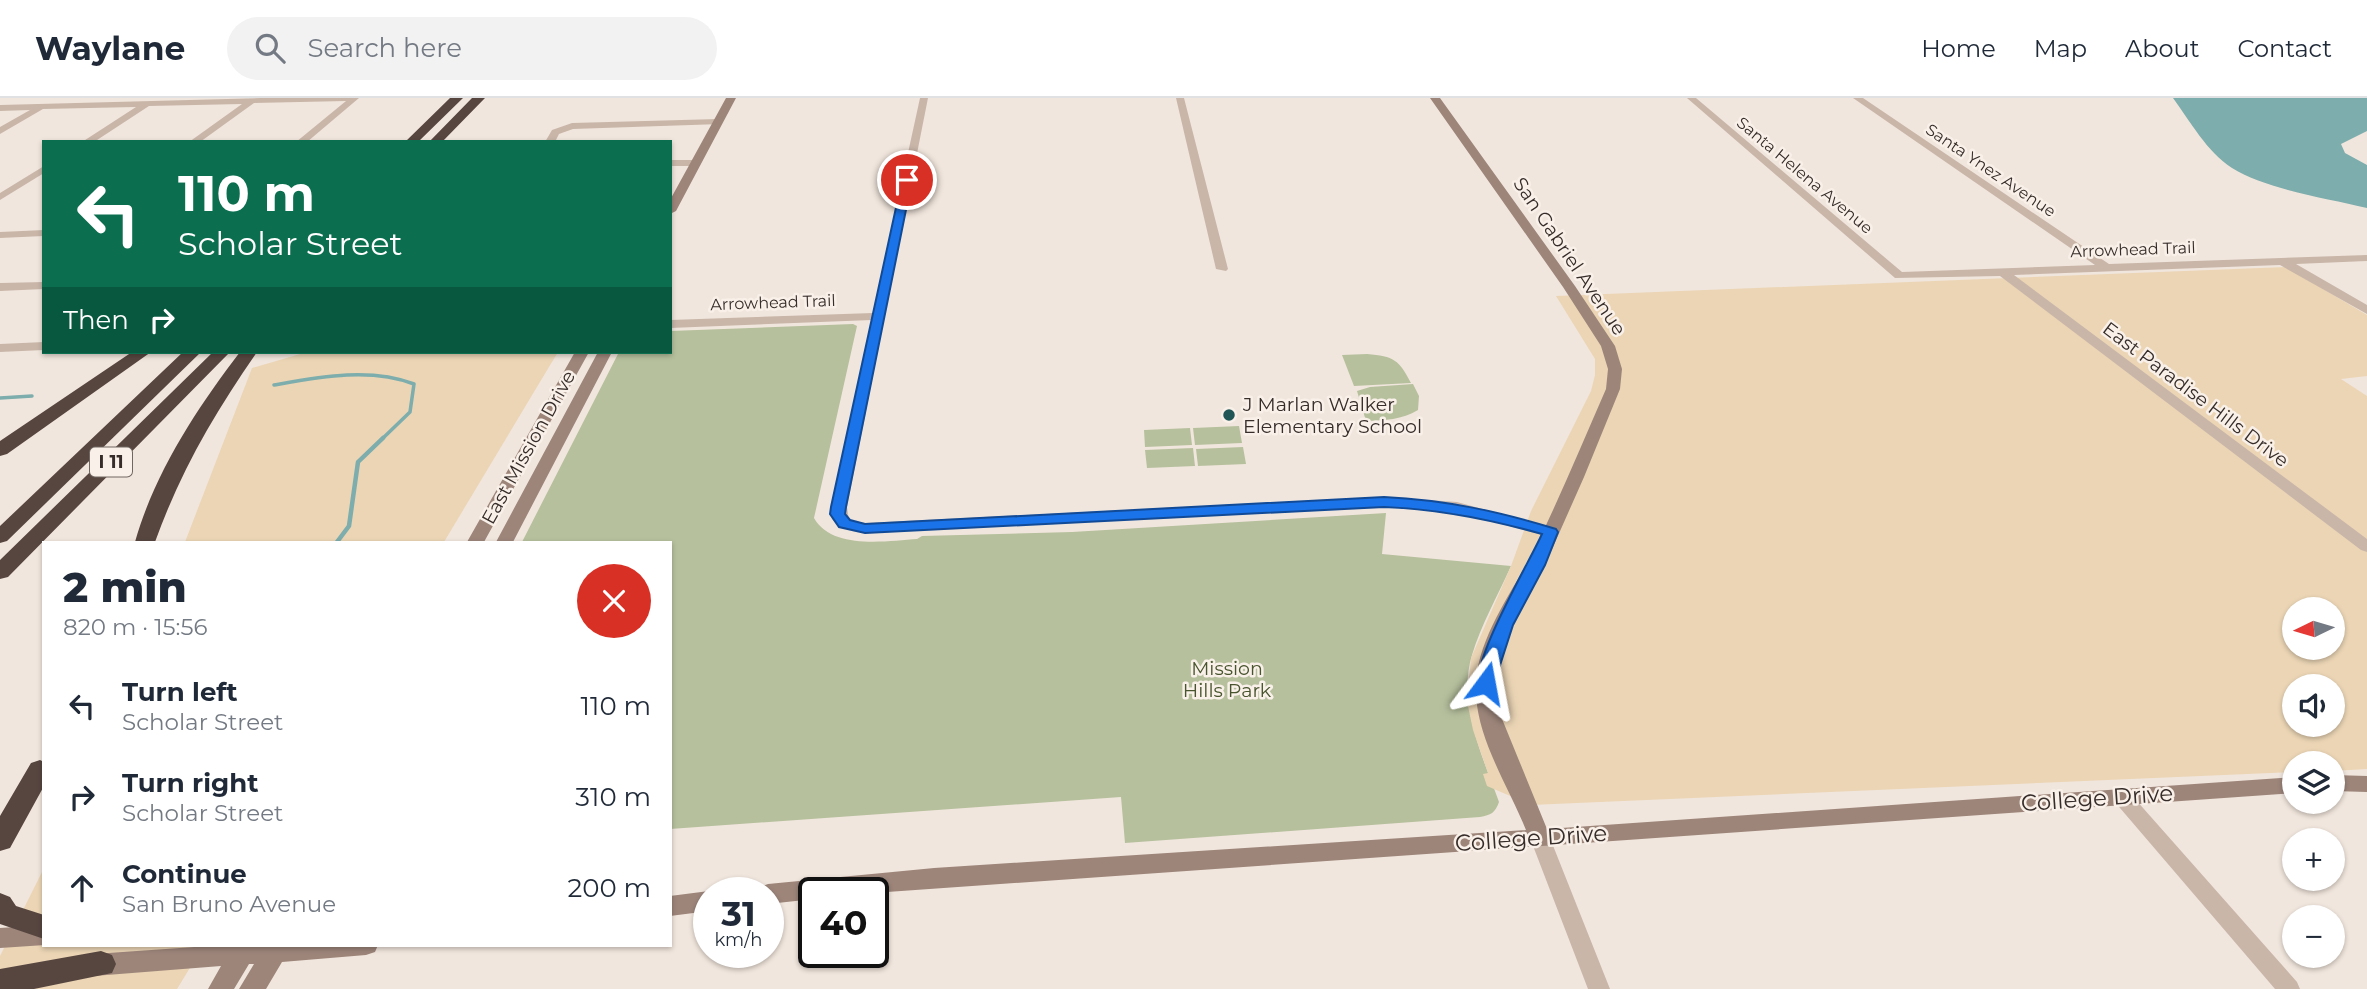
<!DOCTYPE html>
<meta charset="utf-8">
<style>
:root{--surface:#fff;--page:#f2f2f3;--text:#1f2937;--muted:#747a83;--line:#e0e1e3}
body{margin:0;font-family:Montserrat,sans-serif;background:var(--page);color:var(--text);height:100vh;display:flex;flex-direction:column;font-size:26px;white-space:nowrap}
*{box-sizing:border-box;margin:0}
p{font-size:23px;color:var(--muted)}
.icon{flex:none;width:38px;height:38px;fill:none;stroke:currentColor;stroke-width:2;stroke-linecap:round;stroke-linejoin:round}
.map{position:relative;flex:1;overflow:hidden}
.sheet{position:absolute;left:42px;top:443px;width:630px;height:406px;display:flex;flex-direction:column;background:var(--surface);border-radius:0px;box-shadow:0 2px 5px #0004}
.sheet>*{flex:none}
.banner{position:absolute;left:42px;top:42px;width:630px;height:214px;border-radius:0px;box-shadow:0 2px 5px #0004;background:#0b6e4f;color:#fff;overflow:hidden}
.needle{width:46px;rotate:265deg}
.controls{position:absolute;left:2282px;top:499px;display:grid;gap:14px}
.controls a{display:grid;place-items:center;width:63px;height:63px;border-radius:50%;background:var(--surface);box-shadow:0 2px 5px #0004;font-size:35px}
.speed{position:absolute;left:693px;top:779px;display:flex;gap:14px;font-size:35px;font-weight:700;text-align:center}
.speed>*{display:grid;place-content:center;width:91px;height:91px;border-radius:50%;background:var(--surface);box-shadow:0 2px 5px #0004;line-height:1}
.speed small{font-size:18px;font-weight:400}
.speed .limit{border:4px solid #111;border-radius:10px;background:#fff;color:#111}
.pin{position:absolute;display:grid;place-items:center;width:60px;height:60px;color:#fff;margin:-30px;border:4px solid #fff;border-radius:50%;box-shadow:0 2px 7px #0007}
.me{position:absolute;width:77px;margin:-38px;rotate:13deg;stroke-linejoin:round;filter:drop-shadow(0 0 5px #0008)}
.turn{display:flex;align-items:center;gap:24px;height:147px;padding:0 21px;font-size:32px}
.turn .icon{width:91px;height:91px;stroke-width:2.5}
.turn b{display:block;font-size:49px;line-height:60px}
.then{display:flex;align-items:center;height:66px;padding:0 21px;background:#0003;gap:14px;font-size:26px}
.round{display:grid;place-items:center;flex:none;width:74px;height:74px;border-radius:37px;background:var(--page)}
.overview{display:flex;align-items:center;justify-content:space-between;height:119px;padding:0 21px}
h1{font-size:42px;font-weight:800;line-height:52px}
ul{padding:0;list-style:none}
li{display:flex;align-items:center;gap:21px;height:91px;padding:0 21px}
li div{flex:1}
li b{display:block;font-size:26px}
li em{font-style:normal}
header{display:flex;align-items:center;gap:42px;box-sizing:border-box;height:98px;padding:0 35px;background:var(--surface);border-bottom:2px solid var(--line)}
header strong{font-size:33px}
nav{display:flex;gap:38px;margin-inline-start:auto;font-size:24px}
.search{width:490px;height:63px;background:var(--page);display:flex;align-items:center;gap:18px;box-sizing:border-box;padding:0 24px;border-radius:38px;color:var(--muted);font-size:26px}
.map>svg:first-child{display:block}
</style>
<header>
<strong>Waylane</strong>
<div class="search"><svg class="icon" aria-label="search" viewBox="0 0 24 24"><circle cx="10" cy="10" r="6"/><path d="M15 15l6 6"/></svg>Search here</div>
<nav><a>Home</a><a>Map</a><a>About</a><a>Contact</a></nav>
</header>
<div class="map">
<svg width="2367" height="891" viewBox="0 0 2367 891">
<rect width="100%" height="100%" fill="#f1e6dd"/>
<path fill="#b6c09d" d="M853,226L857,228L814,420C832,452 886,443 917,441L922,438L1072,434L1386,415L1382,456L1511,468C1498,497 1481,527 1472,557C1457,606 1483,659 1499,704C1495,715 1491,717 1480,719L1125,745L1121,699L670,731V444H522L619,254H670V233Z
M1367,256C1394,258 1399,262 1411,285L1354,288L1342,257Z
M1413,286L1419,298L1418,312C1402,322 1385,322 1366,323L1357,293L1370,289Z
M1239,328L1242,345L1195,347L1193,330Z
M1190,330L1192,347L1145,349L1144,332Z
M1243,349L1246,366L1198,368L1196,351Z
M1193,350L1195,368L1147,370L1145,352Z"/>
<path fill="#ebd5b5" fill-rule="evenodd" d="M2286,169L2367,217V278L2341,281L2367,298V671L2333,673V665H2294V674L1531,707L1487,688L1483,676L1488,675L1473,632L1467,603L1471,560L1511,468L1531,413L1591,293L1595,277V261L1556,198ZM2294,511H2333V550H2294ZM2294,588H2333V626H2294Z
M307,254H558L444,444H185L252,270Z
M44,770V847H204L177,891H0V858Z"/>
<path fill="#7dadac" d="M2173,0H2367V33L2341,46L2345,55L2367,67V110C2326,100 2268,92 2232,70C2207,54 2190,23 2173,0Z"/>
<g fill="none" stroke-linecap="round" stroke-linejoin="round">
<path stroke="#7dadac" stroke-width="3.5" d="M274,287C319,279 370,269 414,286L410,314L381,342
M0,300L32,298"/>
<path stroke="#7dadac" stroke-width="4.5" d="M337,444L349,428L358,364L383,340"/>
<path fill="#c9b6a9" fill-rule="evenodd" d="M261,0H359L307,44H296L346,3L254,5L200,44H189L242,6L149,8L94,44H82L136,9L43,11L0,36V29L30,12L0,13V7Z
M920,0H928L847,409L849,422L865,425L1384,399L1457,404L1556,431L1558,434L1550,439L1456,414L1384,409L865,435L839,429L832,421L831,409L872,222L670,230V222L873,215Z
M1176,0H1184L1228,171L1226,173L1216,171Z
M1687,0H1696L1902,174L2095,167L1853,0H1863L2109,166L2367,157V163L2296,166L2367,207V216L2280,167L2014,177L2367,441V454L2361,452L2000,178L1895,180Z
M718,21L721,22V26L573,31L559,36L555,44H545L552,32L572,25Z
M670,62H696L701,65L696,68H670Z
M44,68V75L0,102V95Z
M44,132V138L0,140V134Z
M44,184V191L0,193V185Z
M44,244V252L0,254V246Z
M2121,691L2128,693L2297,884L2300,891H2275L2114,703L2111,698L2114,693Z
M1540,732L1547,734L1550,740L1610,891H1588L1530,740L1533,734Z"/>
<path fill="#9d857a" fill-rule="evenodd" d="M726,0H736L676,113L670,116V102Z
M1430,0H1440L1575,188L1615,248L1622,271L1620,291L1584,379L1545,467L1511,531L1498,565L1496,582L1500,616L1547,731L2294,679V695L873,795L814,794V801L768,806V794H757L760,789L768,786L934,770L1526,732C1509,690 1479,644 1476,598C1472,542 1517,490 1539,442C1563,392 1584,341 1606,291L1608,271L1601,248L1563,189Z
M575,254H589L484,444H467Z
M598,254H612L513,444H496Z
M2333,677L2367,678V694L2333,693Z
M709,793L713,794H709V813L670,818V798Z
M44,827L45,847L0,850V830Z
M223,847H378L375,854L366,857L282,864L266,891H239L254,866H249L234,891H208L221,868L94,878L85,875L82,867L85,859L94,856Z"/>
<path fill="#574640" fill-rule="evenodd" d="M450,0H463L418,44H405Z
M472,0H485L442,44H429Z
M132,254H151L7,356L0,358V343Z
M183,254H201L7,443L0,445V428Z
M213,254H230L8,479L0,481V462Z
M240,254H257C214,316 181,372 155,444H135C154,376 197,310 240,254Z
M40,662L44,664V688L10,750L0,753V718L31,665Z
M0,795L10,799L16,808L44,817V841L0,826Z
M101,853L112,857L116,866L112,875L34,891H0V871Z"/>
</g>
<path fill="#1a73e8" stroke="#114b97" stroke-width="2" d="M907,79L912,82L846,409L845,416L850,422L865,426L1384,399C1446,402 1497,413 1556,431L1558,434L1545,467L1513,527L1493,589H1480C1468,568 1530,463 1542,436C1489,421 1439,411 1384,409L865,435L839,429L830,416L831,409L902,82Z"/>
<circle fill="#205656" stroke="#f9f1e9" stroke-width="2.5" cx="1229" cy="317" r="7"/>
<g text-anchor="middle" stroke-width="5" stroke-linejoin="round" paint-order="stroke">
<g font-size="16" fill="#362c29" stroke="#f9f1e9">
<text transform="translate(1991 72) rotate(34)" y="6">Santa Ynez Avenue</text>
<text transform="translate(1805 77) rotate(40)" y="6">Santa Helena Avenue</text>
<text transform="translate(2133 151) rotate(-2)" y="6">Arrowhead Trail</text>
<text transform="translate(773 204) rotate(-2)" y="6">Arrowhead Trail</text>
</g>
<rect fill="#f9f1e9" stroke="#706763" stroke-width="2" x="90" y="349.5" width="42" height="29" rx="5"/>
<g font-size="18" font-weight="bold" fill="#362c29">
<text x="111" y="370">I 11</text>
</g>
<g font-size="19" fill="#362c29" stroke="#f9f1e9">
<text transform="translate(1570 158) rotate(56)" y="7">San Gabriel Avenue</text>
<text transform="translate(2196 296) rotate(37)" y="7">East Paradise Hills Drive</text>
<text transform="translate(528 349) rotate(-61)" y="7">East Mission Drive</text>
</g>
<g font-size="19" fill="#362c29" stroke="#f9f1e9" text-anchor="start">
<text x="1243" y="313">J Marlan Walker<tspan x="1243" dy="22">Elementary School</tspan></text>
</g>
<g font-size="19" fill="#48542d" stroke="#f9f1e9">
<text x="1227" y="577">Mission<tspan x="1227" dy="22">Hills Park</tspan></text>
</g>
<g font-size="23" fill="#362c29" stroke="#f9f1e9">
<text transform="translate(2097 700) rotate(-4)" y="8">College Drive</text>
<text transform="translate(1531 740) rotate(-4)" y="8">College Drive</text>
</g>
</g>
</svg>
<div class="controls">
<a><svg class="needle" viewBox="-14 -14 28 28"><path d="M0-13l5 13h-10z" fill="#e53935"/><path d="M0 13l5-13h-10z" fill="#747a83"/></svg></a>
<a><svg class="icon" aria-label="sound" viewBox="0 0 24 24"><path d="M4 9h4l5-4v14l-5-4H4zM17 9q2 3 0 6"/></svg></a>
<a><svg class="icon" aria-label="layers" viewBox="0 0 24 24"><path d="M12 4l9 5-9 5-9-5zM3 14l9 5 9-5"/></svg></a>
<a>+</a>
<a>−</a>
</div>
<div class="speed"><div>31<small>km/h</small></div><div class="limit">40</div></div>
<div class="pin" style="left:907px;top:82px;background:#d93025"><svg class="icon" aria-label="arrive" viewBox="0 0 24 24"><path d="M6 21V4h12l-3 4 3 4H6"/></svg></div>
<svg class="me" style="left:1486px;top:585px" viewBox="-20 -20 40 40"><path d="M0-17L14 15 0 8-14 15z" fill="#1a73e8" stroke="#fff" stroke-width="4"/></svg>
<div class="banner">
<div class="turn"><svg class="icon" aria-label="left" viewBox="0 0 24 24"><path d="M17 20v-9H6M10 6l-5 5 5 5"/></svg><div><b>110 m</b>Scholar Street</div></div>
<div class="then">Then<svg class="icon" aria-label="right" viewBox="0 0 24 24"><path d="M7 20v-9h11M14 6l5 5-5 5"/></svg></div>
</div>
<section class="sheet">
<div class="overview"><div><h1>2 min</h1><p>820 m · 15:56</p></div><a class="round" style="background:#d93025;color:#fff"><svg class="icon" aria-label="close" viewBox="0 0 24 24"><path d="M6 6l12 12M18 6L6 18"/></svg></a></div>
<ul>
<li><svg class="icon" aria-label="left" viewBox="0 0 24 24"><path d="M17 20v-9H6M10 6l-5 5 5 5"/></svg><div><b>Turn left</b><p>Scholar Street</p></div><em>110 m</em></li>
<li><svg class="icon" aria-label="right" viewBox="0 0 24 24"><path d="M7 20v-9h11M14 6l5 5-5 5"/></svg><div><b>Turn right</b><p>Scholar Street</p></div><em>310 m</em></li>
<li><svg class="icon" aria-label="ahead" viewBox="0 0 24 24"><path d="M12 20V5M6 11l6-6 6 6"/></svg><div><b>Continue</b><p>San Bruno Avenue</p></div><em>200 m</em></li>
</ul>
</section>
</div>
